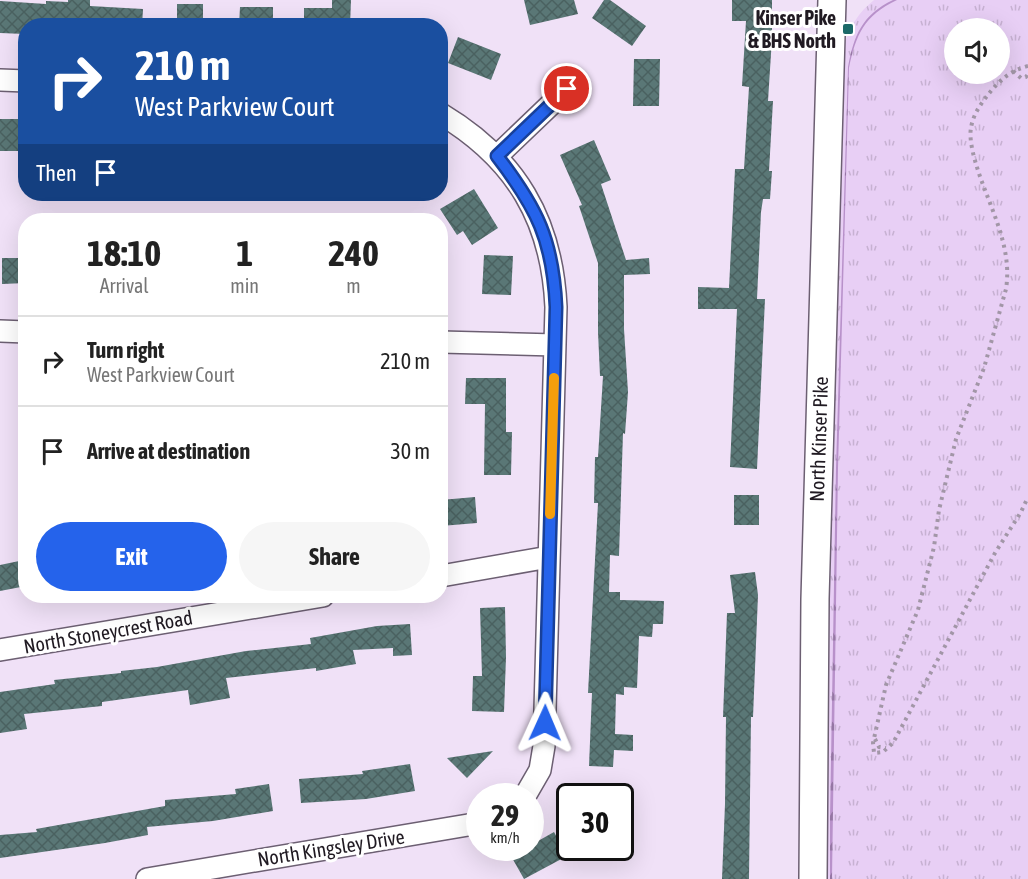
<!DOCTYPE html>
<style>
:root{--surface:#fff;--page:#f6f6f6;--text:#222;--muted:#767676;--line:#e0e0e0;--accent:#2563eb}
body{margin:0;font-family:"Asap Condensed",sans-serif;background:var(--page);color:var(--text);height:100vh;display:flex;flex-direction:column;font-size:22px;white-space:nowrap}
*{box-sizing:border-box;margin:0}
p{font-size:20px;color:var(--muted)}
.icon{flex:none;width:33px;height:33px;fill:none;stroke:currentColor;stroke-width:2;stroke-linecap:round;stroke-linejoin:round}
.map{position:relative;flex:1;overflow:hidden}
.panel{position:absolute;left:18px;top:213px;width:430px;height:390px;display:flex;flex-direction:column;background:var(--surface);border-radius:24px;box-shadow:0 6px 24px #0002}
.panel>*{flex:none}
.hud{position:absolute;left:18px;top:18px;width:430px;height:183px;border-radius:24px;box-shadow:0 6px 24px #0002;background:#1a4fa0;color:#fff;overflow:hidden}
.buttons{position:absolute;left:944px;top:18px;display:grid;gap:12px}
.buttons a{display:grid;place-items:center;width:66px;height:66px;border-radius:50%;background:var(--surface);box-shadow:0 6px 24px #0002;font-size:30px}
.speed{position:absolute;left:466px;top:783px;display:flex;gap:12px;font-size:30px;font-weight:700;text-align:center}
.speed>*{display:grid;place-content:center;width:78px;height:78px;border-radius:50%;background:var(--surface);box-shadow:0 6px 24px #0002;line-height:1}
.speed small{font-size:15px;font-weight:400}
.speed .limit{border:3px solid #111;border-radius:9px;background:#fff;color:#111}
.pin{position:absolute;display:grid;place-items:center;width:51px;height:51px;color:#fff;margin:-26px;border:3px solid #fff;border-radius:50%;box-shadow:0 2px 6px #0007}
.me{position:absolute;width:66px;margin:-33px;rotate:1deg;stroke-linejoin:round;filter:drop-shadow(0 0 4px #0008)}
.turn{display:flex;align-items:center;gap:21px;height:126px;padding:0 18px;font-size:27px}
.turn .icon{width:78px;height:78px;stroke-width:2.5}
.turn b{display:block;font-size:42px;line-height:51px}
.then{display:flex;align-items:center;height:57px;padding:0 18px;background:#0003;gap:12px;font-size:22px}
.eta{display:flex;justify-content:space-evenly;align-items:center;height:102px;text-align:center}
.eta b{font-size:36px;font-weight:700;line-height:42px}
.primary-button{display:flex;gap:12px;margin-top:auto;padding:12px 18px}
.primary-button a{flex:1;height:69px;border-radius:36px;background:var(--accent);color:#fff;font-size:24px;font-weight:700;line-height:69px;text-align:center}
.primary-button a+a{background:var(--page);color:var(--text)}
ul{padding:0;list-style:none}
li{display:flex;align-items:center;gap:18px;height:90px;padding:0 18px;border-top:2px solid var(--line)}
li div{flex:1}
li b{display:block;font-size:22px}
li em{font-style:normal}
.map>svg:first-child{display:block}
</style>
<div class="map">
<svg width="1028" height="879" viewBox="0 0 1028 879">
<defs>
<pattern id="grass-tufts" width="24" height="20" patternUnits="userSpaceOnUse" patternTransform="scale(1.5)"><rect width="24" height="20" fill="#e8cff5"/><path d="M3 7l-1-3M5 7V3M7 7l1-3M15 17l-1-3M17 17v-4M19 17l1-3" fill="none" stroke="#c7b1d2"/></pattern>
<pattern id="forest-firs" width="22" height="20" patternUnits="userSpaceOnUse" patternTransform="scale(1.5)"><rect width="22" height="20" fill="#b891ca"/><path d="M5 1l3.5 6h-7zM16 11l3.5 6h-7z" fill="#9576a4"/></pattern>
<pattern id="building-cross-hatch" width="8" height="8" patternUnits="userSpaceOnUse" patternTransform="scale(1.5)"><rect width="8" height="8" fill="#5a7776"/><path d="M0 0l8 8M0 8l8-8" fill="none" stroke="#4a6160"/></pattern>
</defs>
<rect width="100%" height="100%" fill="#f0e1f7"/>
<path fill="url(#grass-tufts)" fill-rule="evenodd" d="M874,0H1028V879H819L844,46C850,26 858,13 874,0ZM954,28H999V74H954Z"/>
<path fill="url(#forest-firs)" d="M893,0H897C864,16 856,34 849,68L838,468L832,879H830V819L836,468L848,67C854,35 862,15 893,0Z"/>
<path fill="url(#building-cross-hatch)" d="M68,0H90V6L143,9L142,26H26L25,34L0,33V1L46,4V1L68,2Z
M332,0H351L350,26H304V8H332Z
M524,0H574L578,14L530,25Z
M604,0H610L646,26L632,46L592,18Z
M732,0H772V38L768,101H773L769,171H772L770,199H763L761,212L757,299H765L757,469L730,467L737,309H698V287L729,288L735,169H744L749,87L742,86L746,21H732Z
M177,4H203V26H177Z
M240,7H273V26H239Z
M458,37L501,54L491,80L448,63Z
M634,59H660L659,106H633Z
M0,119H26V151H0Z
M594,140L611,180L601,184L626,260L649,258L650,274L624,275V329L628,392L625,434L623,433L619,556L610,555L609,592H620V600L664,601L663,624H653L652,637L639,636L637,688L624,687V695L616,694L615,734L633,735V751L614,750L613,767L589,766L592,693H588L598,503H594L595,457H598L603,376H600L598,332V263L579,206L582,205L560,155Z
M474,189L498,228L472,245L463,231L457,235L440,209Z
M484,255L513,256L511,295L482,294Z
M2,258H26V283L2,284Z
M466,378H506V432H512L511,475H484L485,404H465Z
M734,495H759V525H734Z
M475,497L477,523L441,526V500Z
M24,560L26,586L0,591V565Z
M755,572L758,595L753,717H751L749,879H722L725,804L726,717H723L727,613H735L730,575Z
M505,607L506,657L504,712L472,711L473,676H482L480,608Z
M410,624L412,655L393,656V648L353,650L356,664L316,671V668L226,678L230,698L190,705L188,690L102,702V706L24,714L27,729L0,733V692L55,684L54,680L121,673V671L157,667L246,651L311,644L310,638L377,626Z
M493,751L467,778L447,758Z
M410,764L415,791L366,799L301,803L299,779L363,774L362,771Z
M269,784L273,811L213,821L147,827L148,835L105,843L0,858V835L37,832L36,829L165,806V800L236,794L235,789Z
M554,832L567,856L524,879L511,856L526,848H531V845Z"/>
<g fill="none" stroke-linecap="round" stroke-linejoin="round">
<g stroke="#6c5f72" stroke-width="24">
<path id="minor" d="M0,80L26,81
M441,114C516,159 552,220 556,307L544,746L540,770L525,796
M497,156L567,89
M0,331L26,332
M441,342L555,345
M441,576L549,557
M0,650L323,596
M147,879L480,823"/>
</g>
<g stroke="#6c5f72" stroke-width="30">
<path id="tertiary" d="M813,879L815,599L832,0"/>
</g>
<path stroke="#a296a7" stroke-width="4" stroke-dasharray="3 4.5" stroke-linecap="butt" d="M1028,66C1012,70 1001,79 991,91C982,102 973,114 971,128C969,138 973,154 976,164C988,205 1013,245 1006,289L984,368L956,439L939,510L934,547L918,610L886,685L873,743L874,753L883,752L893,743L995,553L1021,512L1028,497
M1013,71L1021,78L1026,77L1028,74
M875,739L879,747L886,748"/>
<use href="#minor" stroke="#fff" stroke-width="21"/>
<use href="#tertiary" stroke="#fff" stroke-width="27"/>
</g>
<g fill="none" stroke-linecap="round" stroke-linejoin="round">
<g stroke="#184099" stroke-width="15">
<path id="route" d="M545,723L556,307C553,240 537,208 497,156L567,89"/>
</g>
<use href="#route" stroke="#2563eb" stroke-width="10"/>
<path stroke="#f59e0b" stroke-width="10" d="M550,514L554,378"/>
</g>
<rect fill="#1c6968" stroke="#fff" stroke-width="2" x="842" y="23" width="12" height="12" rx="3"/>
<g text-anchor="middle" stroke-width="6" stroke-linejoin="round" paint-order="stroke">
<g font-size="20" font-weight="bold" fill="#201a22" stroke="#fff" text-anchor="end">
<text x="836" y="25">Kinser Pike<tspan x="836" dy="23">&amp; BHS North</tspan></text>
</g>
<g font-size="20" fill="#201a22" stroke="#fff">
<text transform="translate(819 439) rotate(-88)" y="7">North Kinser Pike</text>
<text transform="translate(108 632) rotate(-10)" y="7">North Stoneycrest Road</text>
<text transform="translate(331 848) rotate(-9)" y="7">North Kingsley Drive</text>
</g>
</g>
</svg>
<div class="buttons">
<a><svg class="icon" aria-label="sound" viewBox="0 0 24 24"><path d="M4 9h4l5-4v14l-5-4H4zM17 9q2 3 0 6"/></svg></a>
</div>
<div class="speed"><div>29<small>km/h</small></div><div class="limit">30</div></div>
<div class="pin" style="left:567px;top:89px;background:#d93025"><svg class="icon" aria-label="arrive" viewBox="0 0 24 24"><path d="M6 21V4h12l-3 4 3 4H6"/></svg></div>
<svg class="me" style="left:545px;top:723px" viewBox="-20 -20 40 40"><path d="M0-17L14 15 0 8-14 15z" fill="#2563eb" stroke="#fff" stroke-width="4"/></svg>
<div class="hud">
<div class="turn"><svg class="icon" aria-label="right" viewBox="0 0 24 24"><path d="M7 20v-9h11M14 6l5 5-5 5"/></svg><div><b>210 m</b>West Parkview Court</div></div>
<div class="then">Then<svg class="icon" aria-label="arrive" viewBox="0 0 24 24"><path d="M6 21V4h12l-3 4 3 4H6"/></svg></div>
</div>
<section class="panel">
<div class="eta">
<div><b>18:10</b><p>Arrival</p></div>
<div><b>1</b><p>min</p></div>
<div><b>240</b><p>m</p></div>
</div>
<ul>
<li><svg class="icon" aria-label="right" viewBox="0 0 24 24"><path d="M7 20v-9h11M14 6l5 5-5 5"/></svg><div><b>Turn right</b><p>West Parkview Court</p></div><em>210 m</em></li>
<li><svg class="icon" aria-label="arrive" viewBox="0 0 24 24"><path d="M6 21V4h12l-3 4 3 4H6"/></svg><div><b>Arrive at destination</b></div><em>30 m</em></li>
</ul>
<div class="primary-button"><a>Exit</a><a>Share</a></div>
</section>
</div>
